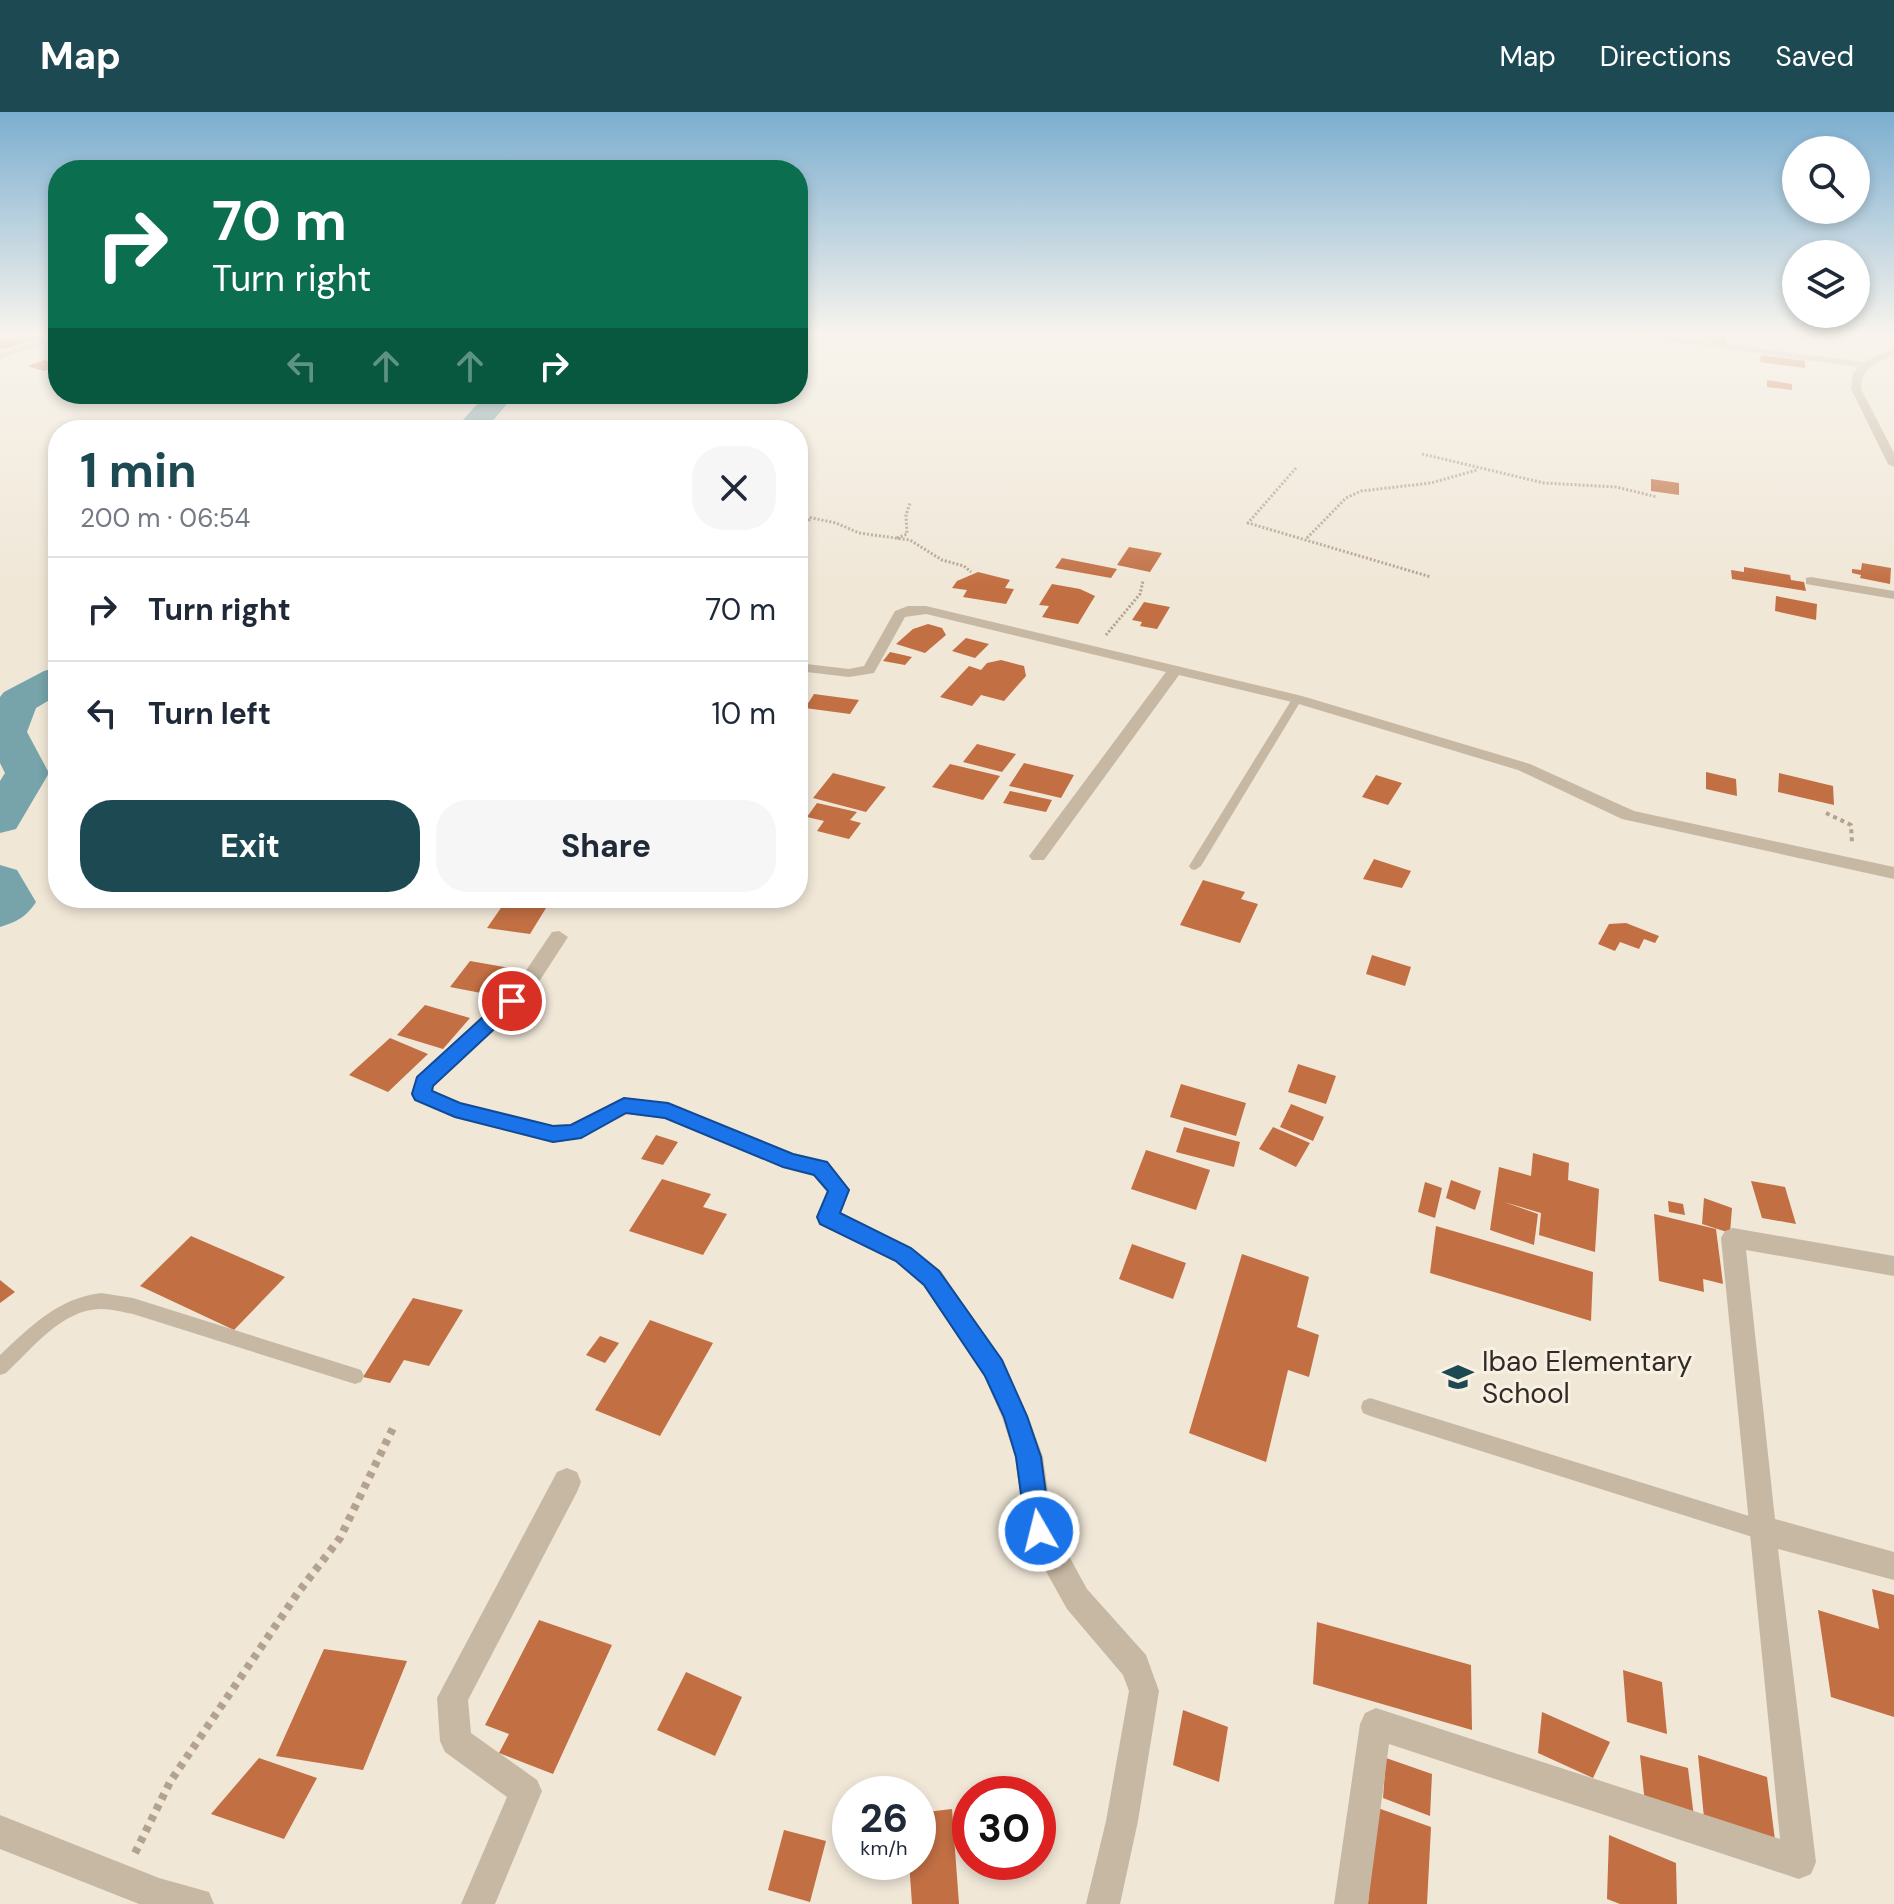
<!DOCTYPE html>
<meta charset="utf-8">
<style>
:root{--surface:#fff;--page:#f6f6f7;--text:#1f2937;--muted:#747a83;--line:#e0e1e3;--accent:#1d4952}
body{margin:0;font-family:"DM Sans",sans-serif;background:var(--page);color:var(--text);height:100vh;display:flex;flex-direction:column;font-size:30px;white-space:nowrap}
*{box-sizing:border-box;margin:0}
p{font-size:26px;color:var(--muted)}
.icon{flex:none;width:44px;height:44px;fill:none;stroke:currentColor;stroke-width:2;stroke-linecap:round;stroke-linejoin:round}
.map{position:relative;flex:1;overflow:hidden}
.details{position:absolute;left:48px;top:308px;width:760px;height:488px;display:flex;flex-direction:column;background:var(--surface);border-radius:32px;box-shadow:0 4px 12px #0003}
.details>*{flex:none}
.banner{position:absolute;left:48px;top:48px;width:760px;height:244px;border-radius:32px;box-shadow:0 4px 12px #0003;background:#0b6e4f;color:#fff;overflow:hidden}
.fabs{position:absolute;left:1782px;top:24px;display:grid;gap:16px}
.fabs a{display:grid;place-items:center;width:88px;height:88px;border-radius:50%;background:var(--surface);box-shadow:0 4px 12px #0003;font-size:40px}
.speed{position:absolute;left:832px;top:1664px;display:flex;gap:16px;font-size:40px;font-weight:700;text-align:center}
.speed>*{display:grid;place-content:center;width:104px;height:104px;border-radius:50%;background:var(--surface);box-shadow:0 4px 12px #0003;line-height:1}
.speed small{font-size:20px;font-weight:400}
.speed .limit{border:12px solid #d22;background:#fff;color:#111}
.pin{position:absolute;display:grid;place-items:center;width:68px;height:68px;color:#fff;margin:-34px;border:4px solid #fff;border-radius:50%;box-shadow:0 2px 8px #0007}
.me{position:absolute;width:88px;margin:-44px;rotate:352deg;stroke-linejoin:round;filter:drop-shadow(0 0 6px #0008)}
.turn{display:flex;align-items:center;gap:28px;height:168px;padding:0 32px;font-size:36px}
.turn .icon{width:104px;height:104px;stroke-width:2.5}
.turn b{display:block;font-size:56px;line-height:68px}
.lanes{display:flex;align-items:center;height:76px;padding:0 32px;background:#0003;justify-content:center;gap:40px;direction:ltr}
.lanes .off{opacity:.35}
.round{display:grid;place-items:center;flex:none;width:84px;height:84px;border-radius:32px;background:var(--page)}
.headline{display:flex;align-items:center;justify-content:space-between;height:136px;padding:0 32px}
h1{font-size:48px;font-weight:700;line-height:60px;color:var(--accent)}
.cta{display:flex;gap:16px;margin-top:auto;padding:16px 32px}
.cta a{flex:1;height:92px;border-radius:32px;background:var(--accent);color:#fff;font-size:32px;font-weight:700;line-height:92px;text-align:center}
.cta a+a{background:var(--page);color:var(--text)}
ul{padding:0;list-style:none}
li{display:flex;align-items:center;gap:24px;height:104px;padding:0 32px;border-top:2px solid var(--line)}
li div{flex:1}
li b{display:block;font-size:30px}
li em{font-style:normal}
header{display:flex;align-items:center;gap:48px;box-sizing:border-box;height:112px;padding:0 40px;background:var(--accent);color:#fff}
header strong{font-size:38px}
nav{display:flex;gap:44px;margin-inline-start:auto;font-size:28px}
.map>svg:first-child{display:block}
</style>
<header>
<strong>Map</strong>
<nav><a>Map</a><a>Directions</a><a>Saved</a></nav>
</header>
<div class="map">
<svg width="1894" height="1792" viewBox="0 0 1894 1792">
<rect width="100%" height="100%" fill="#f0e7d7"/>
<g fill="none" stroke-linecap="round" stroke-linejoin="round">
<path fill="#77a4ab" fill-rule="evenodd" d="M472,282H511L513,285L485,318H454L480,289Z
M58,555V583L36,596L27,620L49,661L16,717L0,721V669L5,661L0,651V585L4,580L44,559Z
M0,753L17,758L36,790C26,805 17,810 0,815Z"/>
</g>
<path fill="#c26f43" d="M12,222H49V223L6,237L0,236V226Z
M1698,222H1724L1727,233L1702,228Z
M1761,243L1805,249V256L1760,250Z
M45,248L58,254L44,259L27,254Z
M1767,268L1792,272V278L1767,275Z
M1651,367L1679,371V383L1651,379Z
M1129,435L1162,441L1150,460L1117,453Z
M1062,446L1117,457L1111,466L1055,456Z
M1862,451L1891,456L1890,472L1860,466L1861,463L1852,461V457L1861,458Z
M1744,455L1790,463L1791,468L1804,470L1806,479L1732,467L1731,458L1744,460Z
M978,460L1010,468L1005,476L1014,477L1006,492L963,485L967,478L952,476L957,469Z
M1052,472L1080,477L1095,484L1078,512L1042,505L1049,494L1039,493Z
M1776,484L1817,492L1816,508L1775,499Z
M1144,490L1170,495L1157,517L1140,514L1142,510L1132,508Z
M928,512L942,516L946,523L925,541L896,532L913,517Z
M966,526L989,532L975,546L952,539Z
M890,540L912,545L905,553L883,549Z
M1001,548L1024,554L1026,564L1004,589L981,583L972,594L940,585L969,554L981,558L987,551Z
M814,582L859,588L850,602L805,596Z
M977,632L1016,642L1002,660L963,650Z
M1024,651L1074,663L1061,686L1009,674Z
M950,652L1000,664L983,688L932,675Z
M1706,660L1736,667L1737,684L1706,677Z
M833,661L886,675L866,700L813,686Z
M1779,661L1833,674L1834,693L1778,680Z
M1376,663L1402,671L1388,693L1362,685Z
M1010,679L1052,688L1046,700L1003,691Z
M817,691L857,700L850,708L861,711L849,727L817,719L824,709L807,705Z
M1374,747L1411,759L1402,776L1363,767Z
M1203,768L1245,780L1241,787L1258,792L1240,831L1180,813Z
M505,790L546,796L530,822L487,816Z
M1626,811L1659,824L1655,831L1644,827L1639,837L1620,830L1615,839L1598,832L1609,812Z
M1372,843L1411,855L1405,874L1366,862Z
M470,849L521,858L502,885L450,875Z
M425,893L470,906L443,937L397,923Z
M390,926L428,942L388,980L349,963Z
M1298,952L1336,964L1326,992L1288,980Z
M1181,972L1246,991L1236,1024L1170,1005Z
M1291,992L1324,1005L1313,1029L1280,1015Z
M1184,1015L1240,1030L1234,1055L1176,1040Z
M1273,1015L1310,1031L1296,1055L1259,1037Z
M656,1023L678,1030L663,1053L641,1047Z
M1146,1038L1210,1058L1196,1098L1131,1077Z
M1533,1041L1569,1051L1568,1068L1599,1077L1595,1140L1539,1123L1541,1101L1504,1090L1538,1102L1534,1133L1490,1118L1499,1055L1531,1064Z
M662,1067L711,1082L703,1095L727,1102L703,1143L629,1119Z
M1451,1068L1481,1079L1475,1098L1446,1086Z
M1751,1069L1785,1075L1796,1112L1762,1106Z
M1425,1070L1442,1076L1435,1106L1418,1100Z
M1704,1086L1732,1096L1730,1121L1702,1112Z
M1668,1089L1683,1092L1685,1103L1669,1100Z
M1654,1102L1716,1117L1723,1172L1703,1167L1704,1180L1659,1169Z
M1436,1114L1593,1160L1591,1209L1430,1161Z
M191,1124L285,1165L234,1218L140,1174Z
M1132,1132L1186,1151L1173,1187L1119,1167Z
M1242,1142L1309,1165L1297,1215L1319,1223L1309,1265L1288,1258L1266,1350L1189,1321Z
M0,1168L15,1180L0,1191Z
M413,1186L463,1198L429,1254L404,1248L390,1271L363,1265Z
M650,1208L713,1231L660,1324L595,1298Z
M600,1224L619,1231L605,1251L586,1243Z
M1872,1477L1894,1483V1605L1831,1585L1818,1498L1879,1517Z
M539,1508L612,1533L553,1662L499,1641L509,1622L485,1613Z
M1317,1510L1471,1553L1472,1618L1313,1572Z
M324,1537L407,1549L363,1658L276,1644Z
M1623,1558L1662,1570L1667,1622L1627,1610Z
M686,1560L742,1585L715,1644L657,1618Z
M1183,1598L1228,1615L1219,1670L1173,1653Z
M1542,1600L1610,1630L1593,1666L1538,1641Z
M1640,1643L1688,1656L1694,1705L1645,1692Z
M1698,1643L1767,1665L1775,1728L1704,1706Z
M259,1646L317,1666L284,1727L211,1702Z
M1386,1646L1432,1662L1430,1704L1383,1686Z
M1375,1695L1431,1715L1427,1792H1368Z
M952,1697L959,1792H912L909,1750H918V1701Z
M784,1718L826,1729L810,1790L768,1778Z
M1609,1723L1676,1751L1677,1792H1620L1607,1787Z"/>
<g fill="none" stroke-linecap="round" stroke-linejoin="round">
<path stroke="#b2a28e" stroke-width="3" stroke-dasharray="2 2" stroke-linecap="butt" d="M1422,342L1544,371L1616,375L1657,385
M1296,356L1248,411L1431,465
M798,403L836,411L859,421L910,428L942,448L964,454L971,460
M798,421L810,407
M897,426L907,422L906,403L910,391
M1307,426L1346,386L1361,379L1431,371L1477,358
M1106,523L1140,482L1143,469"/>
<path stroke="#b2a28e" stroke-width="4" stroke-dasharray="4 4" stroke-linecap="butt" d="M1826,701L1851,713L1852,731"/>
<path stroke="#b2a28e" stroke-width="8" stroke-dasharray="6 6" stroke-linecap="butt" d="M135,1741L170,1670L297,1482L340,1426L393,1316"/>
<path fill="#c7b8a4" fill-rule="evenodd" d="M1297,584L1302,587L1201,754L1195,758L1191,757L1189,754L1292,587Z
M101,1181L133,1186L355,1256L361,1258L364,1264L361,1270L355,1272L133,1202C123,1200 111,1197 101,1197C62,1197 32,1237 6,1261L0,1263V1243C30,1215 58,1186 101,1181Z
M1370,1286L1762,1408L1769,1411L1772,1418L1769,1425L1762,1428L1370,1304L1363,1301L1361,1295L1363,1289Z"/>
<path fill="#c7b8a4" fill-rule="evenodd" d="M58,222V227L0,247V241Z
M1619,222H1648L1864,250L1894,236V243C1877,250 1861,256 1861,277L1894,341V355L1888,352L1851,277L1853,262L1858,255Z
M1811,465L1894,479V487L1806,472V466Z
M908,494H926L1302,584L1530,652L1634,699L1894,755V767L1622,707L1518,658L1292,590L1179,563L1044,748H1032L1029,744L1032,740L1166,560L926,502L905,505L874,561L849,565L798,559V551L849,557L864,554L895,499Z
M559,819L568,825L531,882L434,973L433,978L460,991L553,1013L570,1012L624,985L668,991L793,1041L828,1050L850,1078L841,1101L911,1136L941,1159L1002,1248L1028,1304L1043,1345L1053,1415L1087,1477L1146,1543L1150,1554L1159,1579L1138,1709L1120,1792H1086L1106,1709L1129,1579L1123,1563L1067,1497L1029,1429L1025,1419L1015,1345L1002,1305L984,1264L923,1173L895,1150L820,1112L816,1105L827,1080L813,1063L782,1055L665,1007L627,1002L582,1026L553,1031L455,1006L414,988L411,982L417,964L517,872L552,820Z
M1733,1116L1894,1144V1164L1746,1138L1775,1407L1894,1440V1468L1778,1437L1816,1750L1811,1762L1799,1767L1389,1632L1368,1792H1334L1360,1612L1365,1601L1376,1596L1780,1727L1721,1126L1725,1119Z
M567,1356L577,1360L581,1370L577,1380L468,1588L471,1621L537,1668L542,1679L495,1792H461L507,1685L445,1640L440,1629L437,1586L557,1360Z
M0,1703L159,1766L209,1780L214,1792H139L0,1737Z"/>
</g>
<linearGradient id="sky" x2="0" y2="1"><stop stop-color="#7baed0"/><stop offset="0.47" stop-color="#f8f4ed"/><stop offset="1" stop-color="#f8f4ed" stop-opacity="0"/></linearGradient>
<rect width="1894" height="473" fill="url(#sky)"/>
<path fill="#1a73e8" stroke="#114b97" stroke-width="2" d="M512,883L519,884L521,889L519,894L433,974L432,979L460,991L553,1014L571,1013L624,986L668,991L793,1042L827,1050L849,1078L840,1101L911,1136L939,1159L1002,1248L1027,1304L1041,1345L1051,1419L1048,1428L1039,1431L1030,1428L1026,1419L1016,1345L1004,1305L985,1264L924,1173L896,1149L820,1112L817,1105L828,1079L814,1063L783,1055L665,1006L626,1001L581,1026L553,1030L455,1005L415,988L412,982L417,965L506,884Z"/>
<defs>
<g id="school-bare" transform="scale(2.4)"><path d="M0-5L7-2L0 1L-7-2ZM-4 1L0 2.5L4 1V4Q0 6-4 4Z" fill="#1d4952" stroke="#f8f0e3" stroke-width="2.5" paint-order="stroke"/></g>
</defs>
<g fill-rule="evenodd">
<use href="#school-bare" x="1458" y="1265"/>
</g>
<g text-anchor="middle" stroke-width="6" stroke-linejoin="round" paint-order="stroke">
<g font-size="28" fill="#322b25" stroke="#f8f0e3" text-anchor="start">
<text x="1482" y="1259">Ibao Elementary<tspan x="1482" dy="32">School</tspan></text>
</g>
</g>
</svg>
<div class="fabs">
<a><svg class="icon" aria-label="search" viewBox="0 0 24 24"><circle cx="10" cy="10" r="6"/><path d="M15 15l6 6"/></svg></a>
<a><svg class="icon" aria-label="layers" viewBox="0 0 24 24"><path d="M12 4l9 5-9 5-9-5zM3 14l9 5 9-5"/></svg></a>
</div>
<div class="speed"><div>26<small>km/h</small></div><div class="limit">30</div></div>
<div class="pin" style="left:512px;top:889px;background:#d93025"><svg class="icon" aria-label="arrive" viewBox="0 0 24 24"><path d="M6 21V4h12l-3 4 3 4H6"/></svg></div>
<svg class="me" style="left:1039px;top:1419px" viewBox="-20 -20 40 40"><circle r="17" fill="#1a73e8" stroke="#fff" stroke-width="3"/><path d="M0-11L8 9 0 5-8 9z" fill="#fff"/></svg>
<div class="banner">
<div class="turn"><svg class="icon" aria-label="right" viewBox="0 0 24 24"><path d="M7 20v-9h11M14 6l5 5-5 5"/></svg><div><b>70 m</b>Turn right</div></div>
<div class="lanes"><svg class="icon off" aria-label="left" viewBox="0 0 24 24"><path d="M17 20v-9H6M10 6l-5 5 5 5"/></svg><svg class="icon off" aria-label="ahead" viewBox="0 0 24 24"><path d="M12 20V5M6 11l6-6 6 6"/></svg><svg class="icon off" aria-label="ahead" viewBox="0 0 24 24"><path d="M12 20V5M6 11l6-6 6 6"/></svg><svg class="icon" aria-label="right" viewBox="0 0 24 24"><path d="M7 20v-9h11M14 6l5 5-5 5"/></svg></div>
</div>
<section class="details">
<div class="headline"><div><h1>1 min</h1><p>200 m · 06:54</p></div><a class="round"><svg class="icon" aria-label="close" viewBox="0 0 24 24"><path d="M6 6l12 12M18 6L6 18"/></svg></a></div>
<ul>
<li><svg class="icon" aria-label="right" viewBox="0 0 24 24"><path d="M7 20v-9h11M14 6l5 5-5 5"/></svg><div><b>Turn right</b></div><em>70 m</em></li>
<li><svg class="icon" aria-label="left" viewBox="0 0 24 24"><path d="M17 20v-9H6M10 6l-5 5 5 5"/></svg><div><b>Turn left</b></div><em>10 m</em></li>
</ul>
<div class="cta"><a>Exit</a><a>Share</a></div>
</section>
</div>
